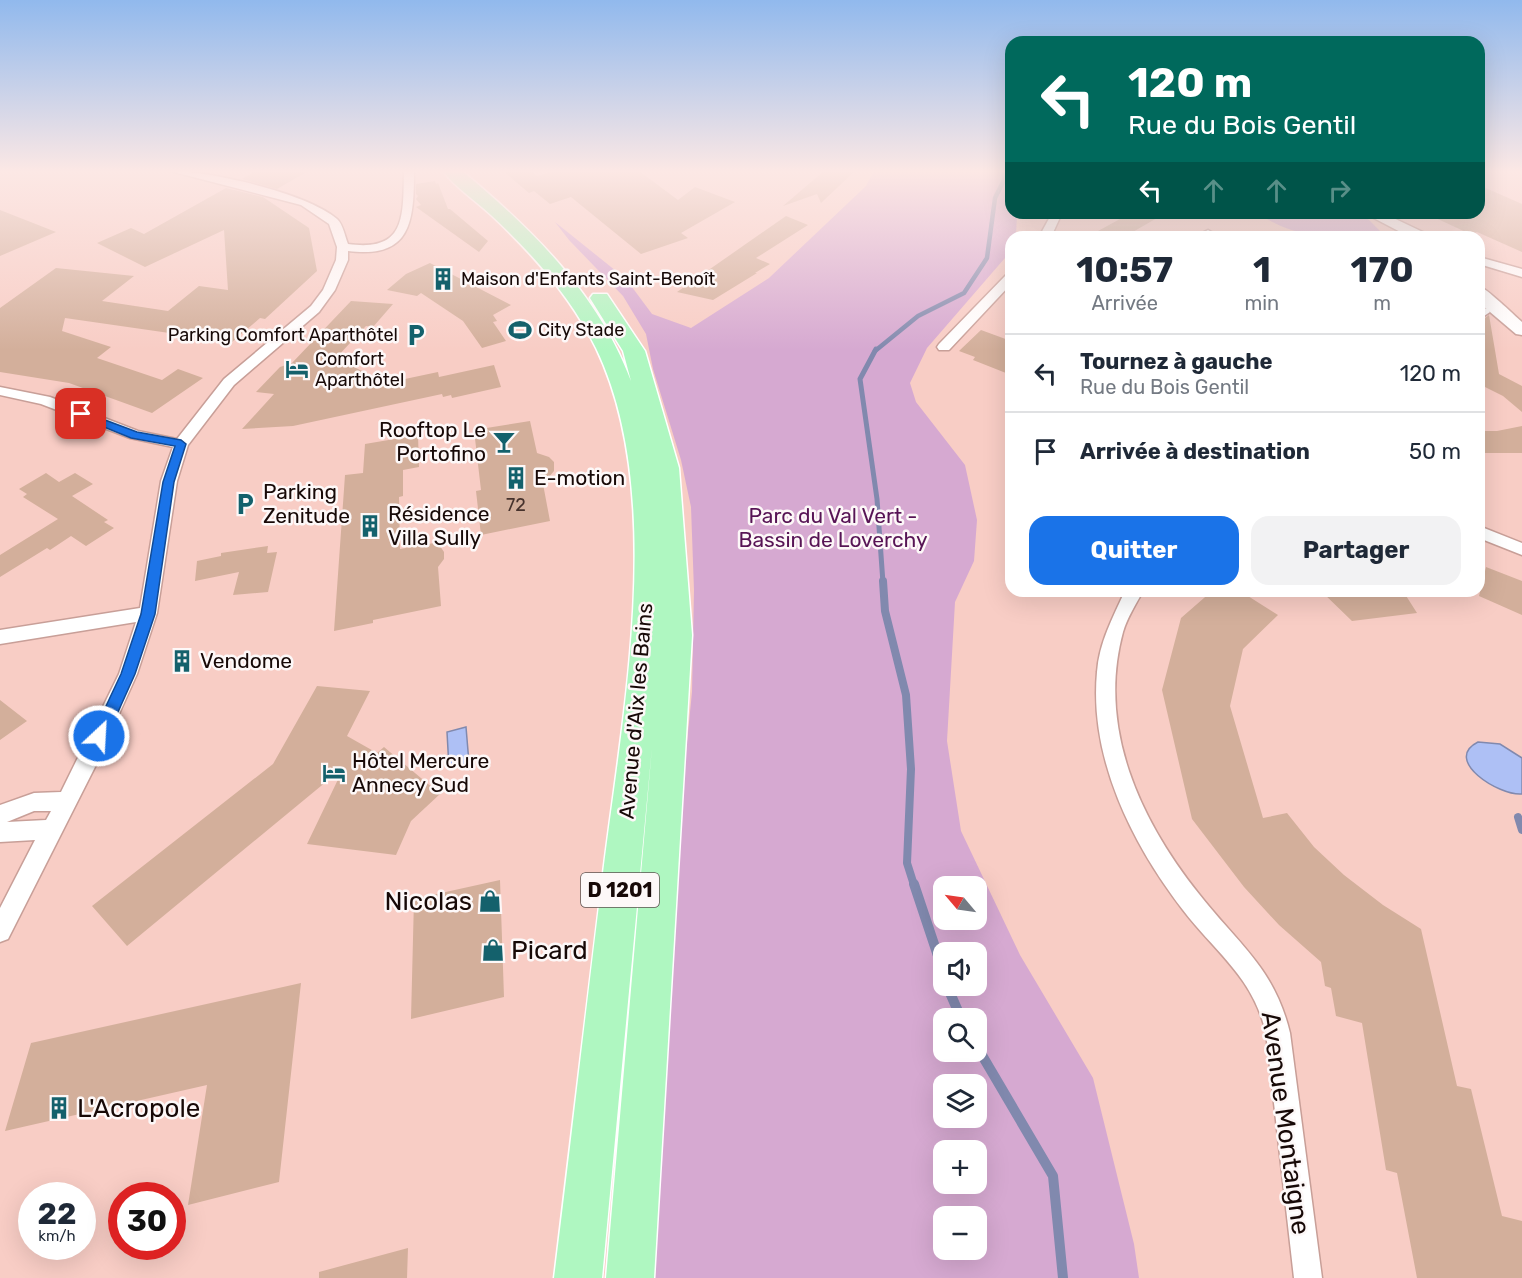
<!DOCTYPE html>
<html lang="fr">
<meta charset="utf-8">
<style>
:root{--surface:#fff;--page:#f2f2f3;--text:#1f2937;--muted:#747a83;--line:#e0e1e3;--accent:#1a73e8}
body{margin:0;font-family:Rubik,sans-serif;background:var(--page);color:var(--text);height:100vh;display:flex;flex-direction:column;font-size:22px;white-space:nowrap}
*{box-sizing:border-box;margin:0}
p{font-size:20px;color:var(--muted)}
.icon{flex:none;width:33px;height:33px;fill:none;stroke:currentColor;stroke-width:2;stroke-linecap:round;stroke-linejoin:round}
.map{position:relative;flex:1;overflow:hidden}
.sheet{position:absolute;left:1005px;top:231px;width:480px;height:366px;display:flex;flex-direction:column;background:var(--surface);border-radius:18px;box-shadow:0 6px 24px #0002}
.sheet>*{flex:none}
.banner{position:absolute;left:1005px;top:36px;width:480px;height:183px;border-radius:18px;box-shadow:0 6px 24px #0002;background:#00695c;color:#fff;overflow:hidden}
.needle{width:39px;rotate:299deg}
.tools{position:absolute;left:933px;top:876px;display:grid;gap:12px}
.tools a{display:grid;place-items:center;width:54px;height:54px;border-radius:12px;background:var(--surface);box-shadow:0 6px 24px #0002;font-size:30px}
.speed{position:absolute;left:18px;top:1182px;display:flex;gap:12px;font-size:30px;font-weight:700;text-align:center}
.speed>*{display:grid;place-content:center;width:78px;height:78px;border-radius:50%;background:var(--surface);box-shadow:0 6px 24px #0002;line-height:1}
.speed small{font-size:15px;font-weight:400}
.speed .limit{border:9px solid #d22;background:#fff;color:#111}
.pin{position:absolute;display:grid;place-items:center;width:51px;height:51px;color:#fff;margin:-26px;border-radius:12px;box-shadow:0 3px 9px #0006}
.me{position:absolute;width:66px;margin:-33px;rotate:25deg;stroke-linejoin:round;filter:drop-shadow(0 0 4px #0008)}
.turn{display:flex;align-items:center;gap:21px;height:126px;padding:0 24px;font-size:27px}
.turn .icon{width:78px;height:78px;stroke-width:2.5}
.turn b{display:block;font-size:42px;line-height:51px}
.lanes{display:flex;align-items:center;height:57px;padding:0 24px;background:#0003;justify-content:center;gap:30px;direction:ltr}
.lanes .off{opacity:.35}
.eta{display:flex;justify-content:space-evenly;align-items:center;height:102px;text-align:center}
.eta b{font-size:36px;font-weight:700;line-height:42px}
.button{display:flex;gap:12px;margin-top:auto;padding:12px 24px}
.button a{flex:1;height:69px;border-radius:18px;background:var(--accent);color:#fff;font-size:24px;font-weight:700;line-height:69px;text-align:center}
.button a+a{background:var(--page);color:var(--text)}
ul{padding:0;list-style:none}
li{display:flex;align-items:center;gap:18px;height:78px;padding:0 24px;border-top:2px solid var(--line)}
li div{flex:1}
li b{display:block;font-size:22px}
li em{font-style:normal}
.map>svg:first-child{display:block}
</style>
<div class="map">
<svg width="1522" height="1278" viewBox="0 0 1522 1278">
<rect width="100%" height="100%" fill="#f8cdc5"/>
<path fill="#d6a9d1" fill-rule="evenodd" d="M874,171H1011V213H1017L1016,237H1011V251L927,348L910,383L916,402L965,465L977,520L974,561L955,602L947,741L961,831L1020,955L1093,1078L1134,1244L1139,1278H655L678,833L692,692L694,590L691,507L681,460L653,369L646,334L623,296L569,240L555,222L626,279L652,314L691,328L769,278L866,186ZM944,886H976V920H944ZM944,952H976V986H944ZM944,1018H976V1052H944ZM944,1084H976V1118H944ZM944,1150H976V1184H944ZM944,1216H976V1250H944Z
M1257,213H1356L1369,220L1386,237C1335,237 1302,242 1257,213Z"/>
<path fill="#aec0f5" stroke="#8189ae" stroke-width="1.5" d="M466,727L469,763L449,768L447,732Z
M1478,742L1500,744L1522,758V794C1499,796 1442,760 1478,742Z"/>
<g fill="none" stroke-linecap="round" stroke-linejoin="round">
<path stroke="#8189ae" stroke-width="4.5" d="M875,351L918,316L964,293L987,258L995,198L1004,180V171"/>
<path stroke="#8189ae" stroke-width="5" d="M876,349L860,379L877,499L883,583"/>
<path stroke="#8189ae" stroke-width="8" d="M883,581L885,611L906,695L911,769L907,863L914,885
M1518,817L1522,830"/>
<path stroke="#8189ae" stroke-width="10" d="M914,884L944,974
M947,986L961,1018
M976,1045L1053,1176L1063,1278"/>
</g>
<path fill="#d3af9b" d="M256,171H308L277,189L242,179Z
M503,171H531L537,176L554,171H639L678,200L695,187L735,202L681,233L688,238L641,254L571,197L550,204L534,191L529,193Z
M824,171H855L821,203L817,194L783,206Z
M435,181L436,184L438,183L448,209H450L488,241L479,252L416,207L421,205L416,199L418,196L416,194V184Z
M1479,185L1522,204V252L1477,232L1470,234L1425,213H1479Z
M226,188L263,197L309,228L317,271L265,319L260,318L232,342L65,318L62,331L111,347L97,358L162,380L178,369L203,378L152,413L69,383L0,372V308L56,268L134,276L102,301L168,311L199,286L228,290L224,230L145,267L97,243L131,228L144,234Z
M0,210L56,232L0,256Z
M1131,213L1164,214L1124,237H1087Z
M786,216L808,225L756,258L770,264L755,273H757L713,300L677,292Z
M430,263L511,305L493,315L497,321L493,322L506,341L482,348L463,321L421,293L417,296L387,290L406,274Z
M351,301L393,304L373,327L366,326L336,358L386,383L438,372L439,377L494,365L501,387L452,398L451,395L443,397L442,394L293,426L242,429L274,394L256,392L280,367L292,363Z
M1489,315L1499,374L1522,386V412L1503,396L1479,384V317L1485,318Z
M981,330L1011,341V375L973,360L975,357L959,351Z
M530,421L537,453L549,457L554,462V471L543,484L550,521L481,535L476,491L481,490L474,430Z
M1522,426V453H1479V431H1497Z
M418,435L419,467L403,470V496L399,497L400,549L434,543L440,546L444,552V559L438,567L441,606L373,620V623L334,631L345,475L363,473L365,444Z
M46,473L59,482L75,473L93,484L72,496L108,520L104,522L114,528L86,546L71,536L50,550L47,548L0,577V555L58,519L23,497L27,494L19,489Z
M268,546L267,553L277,552L268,592L233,595L239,572L195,581L197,561L221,556V553Z
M1486,567L1522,581V615L1479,596Z
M1212,591H1240L1278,615L1243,649L1230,706L1263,818L1287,813L1314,847L1344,875L1383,905L1421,929L1457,1086L1471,1089L1502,1216L1522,1221V1278H1417L1397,1173L1386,1170L1362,1023L1336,1016L1331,988L1325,986L1321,962L1279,925L1244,887L1192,819L1162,690L1181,618Z
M1321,591H1403L1417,613L1352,621Z
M317,686L370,691L347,736L377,753L384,747L440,794L411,821L396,855L307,844L344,767L127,946L92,906L273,764Z
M0,700L27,721L0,740Z
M500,880L504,997L411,1019L414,899Z
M301,983L279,1182L188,1205L207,1085L5,1131L31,1043Z
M408,1248L407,1278H319V1272Z"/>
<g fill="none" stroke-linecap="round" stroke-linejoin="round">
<g stroke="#c89f98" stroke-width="3">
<path id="minor" d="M170,171C210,171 307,193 337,219C343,224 345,237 348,244C406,252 403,217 404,171H414C414,222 411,259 348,251V260L335,290L319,312L234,385L188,445L177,481L157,613L137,674L97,763L8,939L0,942V908L35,840L0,842V805L34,793L61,792L119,674L136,622L0,644V630L140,608L161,481L173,447L130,438L41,404L0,395V387L50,397L138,431L177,439L224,379L311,306L323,290L336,260L337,247L329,224L301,205ZM34,811H51L46,820L7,822Z
M1052,213H1062L1051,237H1039Z
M1208,230L1220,237H1207L1202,233Z
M1479,257L1522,269V277L1479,264Z
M1011,273V284L949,350H939L937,347L939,344L1007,274Z
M1479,307L1488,309L1490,312L1484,316L1479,315Z
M1479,526L1522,543V555L1479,538Z
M1125,591H1143C1136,604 1127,618 1123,632C1097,728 1140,820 1199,894C1238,944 1274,967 1290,1033L1322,1278H1294L1266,1033C1253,977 1216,953 1183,910C1132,844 1089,758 1097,672C1099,643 1113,617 1125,591Z"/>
</g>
<g stroke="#c89f98" stroke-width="3">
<path id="tertiary" d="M1364,213H1383L1427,234L1429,237H1410Z
M1479,286C1486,288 1513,314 1522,322V335L1516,334L1483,306L1479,301Z"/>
</g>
<g stroke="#fff" stroke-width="3">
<path id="primary" d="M443,171H462C533,230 598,294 631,381L623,351L590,298L593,294H607L645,351L679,468L692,635L654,1278H606L652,747L602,1278H554C571,1143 586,1008 603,873C622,717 667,495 596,348C571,297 533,254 491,215C475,200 456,188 443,171Z"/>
</g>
<use href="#minor" fill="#fff" fill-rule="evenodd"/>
<use href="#tertiary" fill="#fff" fill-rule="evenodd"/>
<use href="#primary" fill="#aff7c1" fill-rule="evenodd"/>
</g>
<linearGradient id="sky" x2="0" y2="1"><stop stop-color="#91b9ed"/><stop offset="0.49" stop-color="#fce8e5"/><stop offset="1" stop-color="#fce8e5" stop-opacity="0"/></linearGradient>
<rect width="1522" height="350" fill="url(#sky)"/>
<path fill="#1a73e8" stroke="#114b97" stroke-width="1.5" d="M81,411L137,432L181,440L186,444L174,482L155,614L135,674L105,741L99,743L94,741L92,736L121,674L141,614L163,482L175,446L131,438L77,416V412Z"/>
<defs>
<g id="building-bare" transform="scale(1.8)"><path d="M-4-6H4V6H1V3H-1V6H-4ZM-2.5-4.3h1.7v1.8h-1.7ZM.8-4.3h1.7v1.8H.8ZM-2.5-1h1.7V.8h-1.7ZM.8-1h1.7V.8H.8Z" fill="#14616c" stroke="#fdf8f8" stroke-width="2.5" paint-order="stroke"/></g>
<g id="stadium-bare" transform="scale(1.8)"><path d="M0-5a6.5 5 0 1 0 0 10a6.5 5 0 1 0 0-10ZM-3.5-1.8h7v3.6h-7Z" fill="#14616c" stroke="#fdf8f8" stroke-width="2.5" paint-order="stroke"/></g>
<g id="parking-bare" transform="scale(1.8)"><path d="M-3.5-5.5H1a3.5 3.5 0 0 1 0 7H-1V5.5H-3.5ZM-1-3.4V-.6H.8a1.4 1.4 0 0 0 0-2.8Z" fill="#14616c" stroke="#fdf8f8" stroke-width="2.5" paint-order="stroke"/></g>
<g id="hotel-bare" transform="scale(1.8)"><path d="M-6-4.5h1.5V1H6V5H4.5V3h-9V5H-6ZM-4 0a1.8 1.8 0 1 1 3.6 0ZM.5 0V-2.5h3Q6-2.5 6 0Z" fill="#14616c" stroke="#fdf8f8" stroke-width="2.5" paint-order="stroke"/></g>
<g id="bar-bare" transform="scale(1.8)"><path d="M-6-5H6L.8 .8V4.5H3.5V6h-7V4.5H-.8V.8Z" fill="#14616c" stroke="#fdf8f8" stroke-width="2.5" paint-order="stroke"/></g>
<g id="shop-bare" transform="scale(1.8)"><path d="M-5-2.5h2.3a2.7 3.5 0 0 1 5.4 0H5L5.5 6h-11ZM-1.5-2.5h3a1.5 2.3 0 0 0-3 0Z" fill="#14616c" stroke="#fdf8f8" stroke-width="2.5" paint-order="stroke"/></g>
</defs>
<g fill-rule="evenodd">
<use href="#building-bare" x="443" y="279"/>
<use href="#stadium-bare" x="520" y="330"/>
<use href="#parking-bare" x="416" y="335"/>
<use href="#hotel-bare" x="297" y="369"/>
<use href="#bar-bare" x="504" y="442"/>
<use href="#building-bare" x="516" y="478"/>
<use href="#parking-bare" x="245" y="504"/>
<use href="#building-bare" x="370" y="526"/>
<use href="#building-bare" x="182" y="661"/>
<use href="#hotel-bare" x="334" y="773"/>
<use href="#shop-bare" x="490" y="901"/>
<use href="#shop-bare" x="493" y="950"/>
<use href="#building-bare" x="59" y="1108"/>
</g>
<g text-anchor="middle" stroke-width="5" stroke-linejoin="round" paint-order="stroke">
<g font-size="18" fill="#170907" stroke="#fdf8f8" text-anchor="start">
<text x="461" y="285">Maison d'Enfants Saint-Benoît</text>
<text x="538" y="336">City Stade</text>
<text x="398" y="341" text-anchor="end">Parking Comfort Aparthôtel</text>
<text x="315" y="365">Comfort<tspan x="315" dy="21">Aparthôtel</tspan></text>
</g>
<g font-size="18" fill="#46322c">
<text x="516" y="511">72</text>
</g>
<rect fill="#fdf8f8" stroke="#5c514f" stroke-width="1.5" x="581" y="873" width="78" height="34" rx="4.5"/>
<g font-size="20" font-weight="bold" fill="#170907">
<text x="620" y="897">D 1201</text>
</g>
<g font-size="21" fill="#170907" stroke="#fdf8f8" text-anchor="start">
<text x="486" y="437" text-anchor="end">Rooftop Le<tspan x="486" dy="24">Portofino</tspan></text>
<text x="534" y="485">E-motion</text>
<text x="263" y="499">Parking<tspan x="263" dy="24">Zenitude</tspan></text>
<text x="388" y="521">Résidence<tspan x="388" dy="24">Villa Sully</tspan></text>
<text x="200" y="668">Vendome</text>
<text x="352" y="768">Hôtel Mercure<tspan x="352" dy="24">Annecy Sud</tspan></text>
</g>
<g font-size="21" fill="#571455" stroke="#fdf8f8">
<text x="833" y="523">Parc du Val Vert -<tspan x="833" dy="24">Bassin de Loverchy</tspan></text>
</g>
<g font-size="21" fill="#170907" stroke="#fdf8f8">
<text transform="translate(636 711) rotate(-85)" y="7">Avenue d'Aix les Bains</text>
</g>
<g font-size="26" fill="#170907" stroke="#fdf8f8" text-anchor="start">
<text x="472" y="910" text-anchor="end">Nicolas</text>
<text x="511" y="959">Picard</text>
<text x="77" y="1117">L'Acropole</text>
</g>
<g font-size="26" fill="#170907" stroke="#fdf8f8">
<text transform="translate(1286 1123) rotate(82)" y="9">Avenue Montaigne</text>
</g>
</g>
</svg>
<div class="tools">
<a><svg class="needle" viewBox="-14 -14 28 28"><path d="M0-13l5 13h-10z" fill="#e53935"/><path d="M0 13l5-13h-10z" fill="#747a83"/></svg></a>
<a><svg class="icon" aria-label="sound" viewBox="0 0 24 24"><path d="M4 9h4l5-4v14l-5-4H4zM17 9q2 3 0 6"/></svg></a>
<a><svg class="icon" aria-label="search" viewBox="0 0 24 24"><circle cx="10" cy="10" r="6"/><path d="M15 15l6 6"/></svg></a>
<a><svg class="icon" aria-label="layers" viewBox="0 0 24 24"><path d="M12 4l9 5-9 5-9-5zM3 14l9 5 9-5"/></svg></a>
<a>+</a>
<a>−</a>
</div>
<div class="speed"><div>22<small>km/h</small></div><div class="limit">30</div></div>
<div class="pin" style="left:81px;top:414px;background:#d93025"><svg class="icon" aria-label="arrive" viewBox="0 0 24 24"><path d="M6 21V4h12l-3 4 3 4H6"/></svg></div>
<svg class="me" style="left:99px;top:736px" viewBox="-20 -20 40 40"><circle r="17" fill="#1a73e8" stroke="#fff" stroke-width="3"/><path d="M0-11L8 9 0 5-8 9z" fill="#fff"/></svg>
<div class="banner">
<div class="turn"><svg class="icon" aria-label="left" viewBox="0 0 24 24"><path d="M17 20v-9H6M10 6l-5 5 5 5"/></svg><div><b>120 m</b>Rue du Bois Gentil</div></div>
<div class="lanes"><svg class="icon" aria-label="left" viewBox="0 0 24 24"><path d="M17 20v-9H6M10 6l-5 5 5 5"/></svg><svg class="icon off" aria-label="ahead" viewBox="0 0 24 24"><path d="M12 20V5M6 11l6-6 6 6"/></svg><svg class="icon off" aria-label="ahead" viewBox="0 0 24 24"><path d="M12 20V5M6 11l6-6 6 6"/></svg><svg class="icon off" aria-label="right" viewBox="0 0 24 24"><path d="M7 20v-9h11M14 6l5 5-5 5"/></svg></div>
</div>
<section class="sheet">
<div class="eta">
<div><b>10:57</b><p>Arrivée</p></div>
<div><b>1</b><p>min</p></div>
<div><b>170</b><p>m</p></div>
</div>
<ul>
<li><svg class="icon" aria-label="left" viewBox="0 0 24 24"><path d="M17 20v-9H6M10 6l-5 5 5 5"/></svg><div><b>Tournez à gauche</b><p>Rue du Bois Gentil</p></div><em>120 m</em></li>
<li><svg class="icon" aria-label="arrive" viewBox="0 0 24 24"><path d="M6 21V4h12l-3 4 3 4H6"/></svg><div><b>Arrivée à destination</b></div><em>50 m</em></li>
</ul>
<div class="button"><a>Quitter</a><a>Partager</a></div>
</section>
</div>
